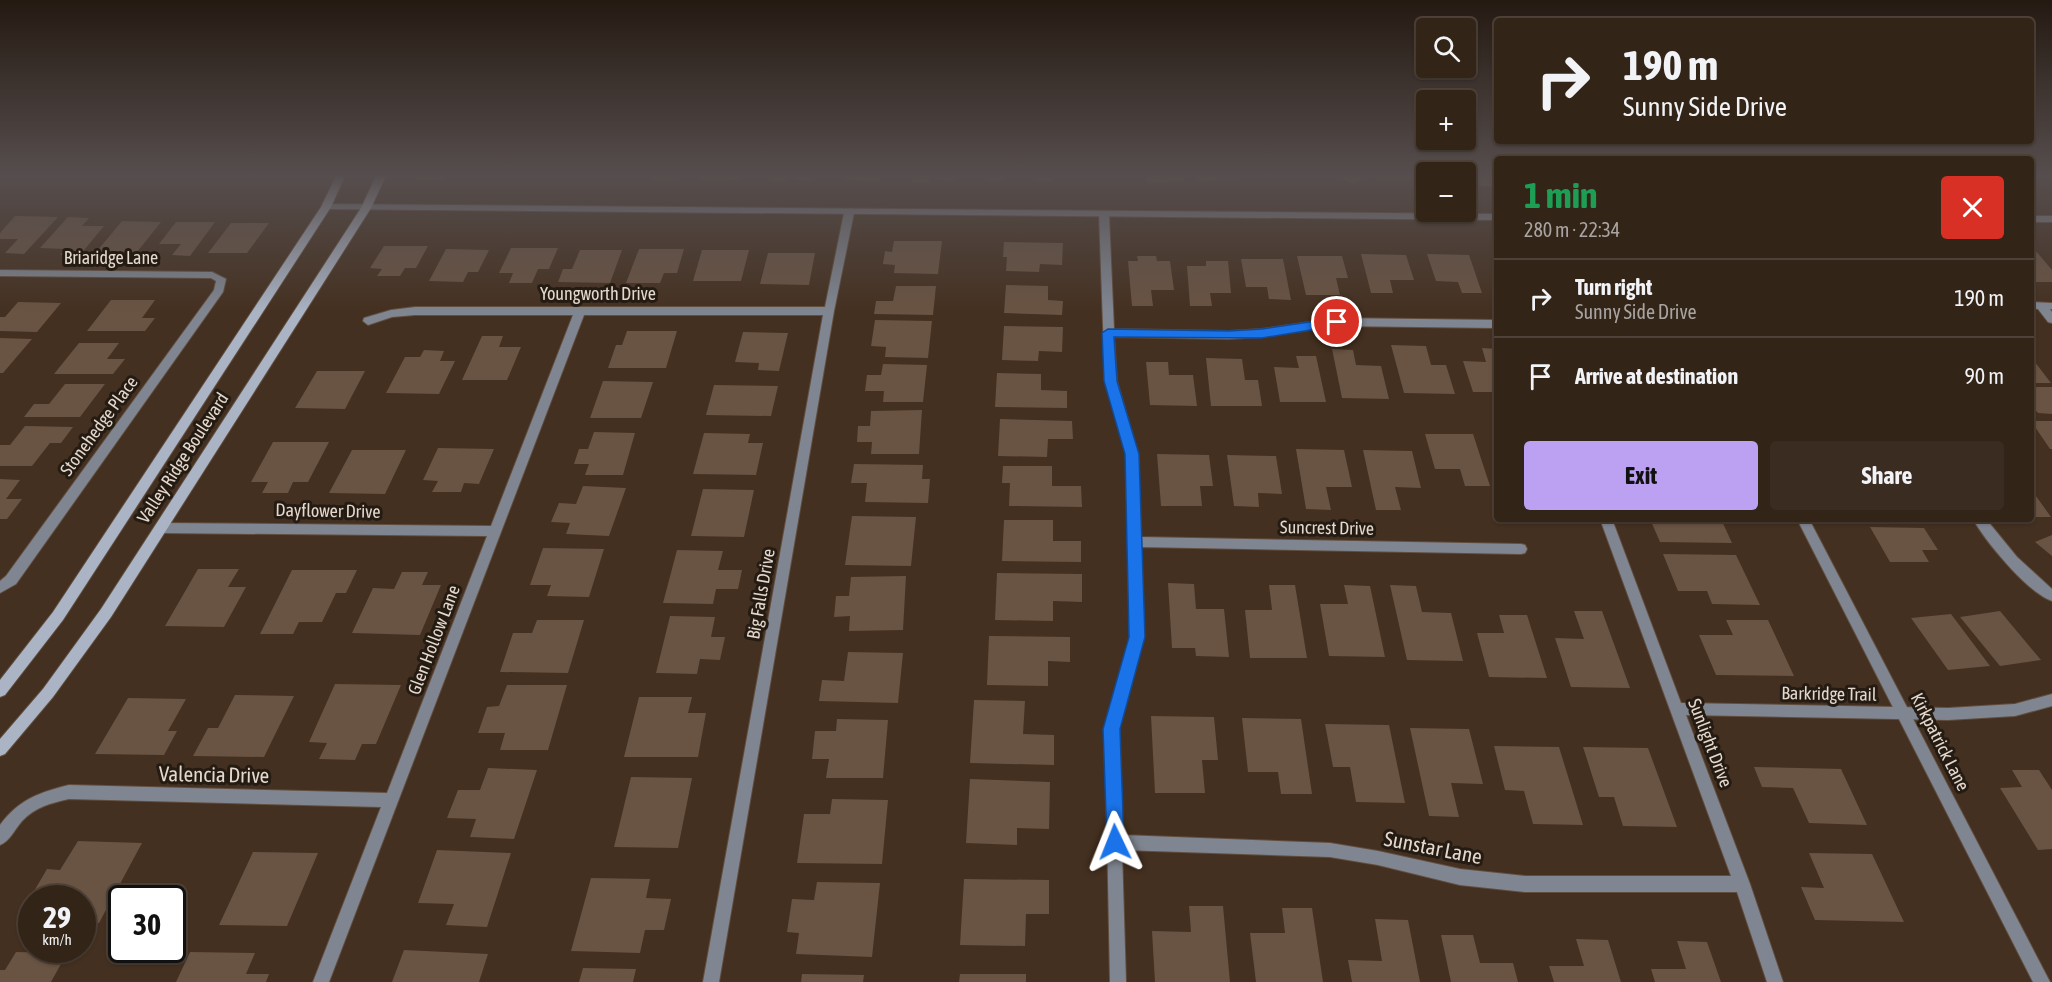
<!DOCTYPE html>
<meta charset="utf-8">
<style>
:root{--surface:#332418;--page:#3b2c21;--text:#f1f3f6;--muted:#a9a4a2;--line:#4e4137;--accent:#bca0f2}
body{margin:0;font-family:"Asap Condensed",sans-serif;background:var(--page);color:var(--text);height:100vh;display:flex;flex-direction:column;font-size:22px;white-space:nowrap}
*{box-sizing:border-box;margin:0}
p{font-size:20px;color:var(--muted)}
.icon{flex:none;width:33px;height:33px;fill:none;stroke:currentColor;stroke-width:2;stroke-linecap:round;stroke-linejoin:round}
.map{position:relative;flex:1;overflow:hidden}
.sheet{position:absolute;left:1494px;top:156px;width:540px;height:366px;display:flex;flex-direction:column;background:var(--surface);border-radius:6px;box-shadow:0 2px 4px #0004,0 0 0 2px var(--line)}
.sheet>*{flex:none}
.guide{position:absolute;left:1494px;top:18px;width:540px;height:126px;border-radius:6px;box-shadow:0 2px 4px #0004,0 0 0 2px var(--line);background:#332418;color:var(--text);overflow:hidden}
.tools{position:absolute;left:1416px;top:18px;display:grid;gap:12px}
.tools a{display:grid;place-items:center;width:60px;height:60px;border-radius:6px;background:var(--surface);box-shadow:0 2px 4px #0004,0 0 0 2px var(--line);font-size:30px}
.speed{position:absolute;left:18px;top:885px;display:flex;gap:12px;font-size:30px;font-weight:700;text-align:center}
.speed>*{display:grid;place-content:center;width:78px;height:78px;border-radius:50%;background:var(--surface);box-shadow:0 2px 4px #0004,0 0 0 2px var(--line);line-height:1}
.speed small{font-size:15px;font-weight:400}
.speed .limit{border:3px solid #111;border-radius:9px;background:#fff;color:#111}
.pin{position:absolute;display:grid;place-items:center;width:51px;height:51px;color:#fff;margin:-26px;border:3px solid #fff;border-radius:50%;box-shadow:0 2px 6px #0007}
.me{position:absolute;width:66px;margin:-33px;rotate:358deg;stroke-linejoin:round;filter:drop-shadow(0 0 4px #0008)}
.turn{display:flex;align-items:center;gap:21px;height:126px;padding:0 30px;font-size:27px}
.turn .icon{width:78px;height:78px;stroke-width:2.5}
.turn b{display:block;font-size:42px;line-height:51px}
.round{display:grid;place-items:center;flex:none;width:63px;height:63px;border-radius:6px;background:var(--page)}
.overview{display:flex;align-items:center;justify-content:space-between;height:102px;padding:0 30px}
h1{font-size:36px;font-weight:700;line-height:45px;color:#1e9e55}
.action{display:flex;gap:12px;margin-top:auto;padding:12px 30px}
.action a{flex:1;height:69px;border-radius:6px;background:var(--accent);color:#111;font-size:24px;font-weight:700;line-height:69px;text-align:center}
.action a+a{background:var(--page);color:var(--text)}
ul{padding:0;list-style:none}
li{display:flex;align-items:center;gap:18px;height:78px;padding:0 30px;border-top:2px solid var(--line)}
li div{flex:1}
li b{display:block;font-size:22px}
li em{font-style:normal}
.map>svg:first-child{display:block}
</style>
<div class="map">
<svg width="2052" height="982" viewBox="0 0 2052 982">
<rect width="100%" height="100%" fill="#443020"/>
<path fill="#695342" d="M418,176H445L442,180H416Z
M654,176H682L681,179H652Z
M702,176H740L739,180L700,179Z
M770,176H787L786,181H769Z
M795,176H814L813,181L794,180Z
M842,176H881L880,181L842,180Z
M913,176H929V183L912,182Z
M937,176H956L955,181L937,180Z
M986,176H1004V181H986Z
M1035,176H1052V182L1035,181Z
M1146,176H1183L1185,181L1148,183Z
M1197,176H1237V177L1201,182Z
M1336,176H1365L1354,184Z
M1377,176H1413L1414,180L1378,179Z
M1475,176H1491L1495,186H1479Z
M15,216L58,217L24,254L5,253L18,239H0V233Z
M68,217L89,218L82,226H104L80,255H60L65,249L40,248Z
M122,221L161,222L137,252L97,251Z
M176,222H215L190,256L172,255L181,244H159Z
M231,223H269L247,253H208Z
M894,241H942L938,274L894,273L895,265L883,264L885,251L892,252Z
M1004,242L1063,243L1062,265L1040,264L1039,272L1006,271L1007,257H1003Z
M384,246H428L416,268H405L400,276H377L382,269L370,268Z
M511,248H558L549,269H538L532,283H509L513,273H499Z
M446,249L489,250L478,272H468L463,282L429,281Z
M639,249H684L677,273H664L660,283H626Z
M580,250H622L610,283L558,282L563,269H572Z
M702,250H749L741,281H693Z
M2031,250H2035L2052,270V282H2031Z
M768,253H815L809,285L760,284Z
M1361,254L1406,255L1414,280H1390L1393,293H1371Z
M1427,254L1469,255L1482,293H1462L1458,282L1436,281Z
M1137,256H1156L1157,261H1170L1174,290H1151L1153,306H1132L1128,261H1138Z
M1297,256H1342L1348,278H1336L1340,295H1306Z
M1241,259H1283L1291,300L1269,299L1267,287H1246Z
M1206,261H1228L1231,293H1210L1212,306H1190L1187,266H1206Z
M1006,285L1048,286V300L1063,301L1062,315L1004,313Z
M896,286H936L933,315L874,314L876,301H893Z
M111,300H155L142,318H155L145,331H87Z
M18,302L61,303L37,332L0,331V317H5Z
M875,320L932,321L928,358L885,357L886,347L871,346Z
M1004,326L1063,327L1062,352L1039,351L1038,361L1002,360Z
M627,331H677L666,368H608L616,345H622Z
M743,332L788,333L779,371L758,370L759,363L735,362Z
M482,336H503L499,347H521L507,380H462Z
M0,338L32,339L3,373H0Z
M79,343H119L107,359H125L113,374H54Z
M1391,345L1426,346L1431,365H1446L1455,394L1404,393Z
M1482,348L1497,349V392H1473L1463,361L1486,362Z
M1332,349L1353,350L1356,365L1381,366L1389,399L1342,398Z
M424,350L444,351L440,361H455L439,394L386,393L405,357H420Z
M1296,356H1316L1326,402H1280L1274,367L1299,368Z
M2031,357L2051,383H2031Z
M1206,358L1242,359L1245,380H1258L1262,406H1211Z
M1146,362H1168L1169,375H1193L1197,406L1150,405Z
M883,364L927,365L923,402H883L884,391H865L867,375H881Z
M317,371H365L345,409L295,408Z
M997,373L1041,374V390L1067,391V408L995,407Z
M603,381L653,382L641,418H590Z
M65,384H105L80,417H24L34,404H49Z
M714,385L778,386L771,416L706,415Z
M2031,387H2052V414L2038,413L2031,405Z
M922,410L919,454H871L872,442H857L858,426H870L871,411Z
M1000,419L1072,421L1073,439H1048L1047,457L998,456Z
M2031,421H2052V449H2050Z
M25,426L73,427L61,443H50L32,466H0V445H10Z
M594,432L635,433L623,475H585L589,464H574L579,449H588Z
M704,433L750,434L748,443H763L756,475L693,474Z
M1425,434H1473L1490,486H1465L1460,469H1435Z
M273,442H329L308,482H293L288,493H262L268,482H251Z
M438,448L494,449L479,484L464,483L461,492H432L438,481L423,480Z
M1296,449L1344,450L1352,487H1326L1331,510L1306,509Z
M352,450H406L385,494L329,493Z
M1363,450L1412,451L1421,488L1395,487L1401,510H1376Z
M1157,454L1209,455L1213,486H1200L1202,506H1161Z
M1227,455L1276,456L1282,494L1258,493L1259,507L1234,506Z
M854,464L923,465L922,479H930L928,503L865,502L867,483H851Z
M1003,466H1052V486H1081L1082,507L1009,506L1010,483H1002Z
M0,479L20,480L6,499H22L7,519H0Z
M583,486L626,488L609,536L566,534L570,523L551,522L559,503L576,504Z
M703,489L754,490L744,537L691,536Z
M2031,489L2051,517H2031Z
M852,516L916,517L911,566L845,565Z
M1650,519H1721L1732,543L1660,542Z
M1004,520H1053V541H1081V562L1002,561Z
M1870,527L1924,528L1938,550H1922L1929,562H1890Z
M2052,535V556L2035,542Z
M543,548L604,549L589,597L547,596L551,585H530Z
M677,550L723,551L718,570H742L738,589H716L713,604L663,603Z
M1663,554L1736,555L1760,605L1712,604L1707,591H1678Z
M198,569H239L228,587H246L224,627L165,626Z
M292,570H357L346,593H336L322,622H299L293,634H260Z
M402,572H428L422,585H441L420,635L352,633L373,588L394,589Z
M997,573L1082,574V602L1053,601V621L995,620Z
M906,576L903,630L849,631L850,616L834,617L836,596H849L851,577Z
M1168,583L1194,584L1196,609H1224L1229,657L1196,656L1195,648H1172Z
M1269,585H1295L1307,658H1250L1245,610H1272Z
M1344,585L1370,586L1385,657L1329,656L1320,604H1348Z
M1390,585L1416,586L1422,612L1451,613L1463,661L1407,660Z
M1574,611H1602L1630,688L1571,687L1555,638L1584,639Z
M2000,611L2041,660L2000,666L1960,617Z
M1951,614L1990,666L1948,670L1911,618Z
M1499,615H1527L1547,678L1489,677L1477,633H1504Z
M670,616L715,617L711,637H725L720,660L700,659L697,674L656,673Z
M537,620H584L568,673L500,672L513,633H532Z
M1726,620H1768L1794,676L1716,675L1699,635H1733Z
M989,636L1070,637V662L1048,661V686L987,685Z
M848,652L903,653L898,703L819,701L822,680L844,681Z
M335,684L401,685L376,744H362L355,760L319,759L327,743L309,742Z
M507,685H567L548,750H500L505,733H478L487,707L499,706Z
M235,695L294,696L264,757L193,756L208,728H218Z
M639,697H692L688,713H706L698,757H624Z
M128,698L186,699L168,731H177L164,755L95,754Z
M974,700L1025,701L1023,734L1054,735V765L970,763Z
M1151,716L1214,717L1218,760H1202L1205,793H1155Z
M1242,718L1301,719L1312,794H1281L1278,772H1248Z
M837,719L888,720L883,778H826L829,759H812L815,731H836Z
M1325,724L1389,725L1405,803L1356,802L1350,767H1333Z
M1410,728L1469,729L1483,784L1451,783L1459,817L1429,816Z
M1494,746L1559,747L1583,825L1533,824L1524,791L1505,790Z
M1583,747L1648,748L1677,827L1623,826L1614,797H1599Z
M1754,767L1841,769L1867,825L1809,823L1793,788L1762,787Z
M488,768L537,770L514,839L470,837L476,819L447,818L458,790H480Z
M2012,770H2039L2052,790V849L2038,850L2000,788L2022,787Z
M631,777L692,778L678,848L614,847Z
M970,779L1050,782L1049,829L1017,828V845L966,843Z
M832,799L888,800L882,864L797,863L804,814H830Z
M78,841L142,843L99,923H82V898H30L47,869L60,870Z
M437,850L511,853L487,927L446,925L454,904L418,903Z
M253,852L318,853L287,926L219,925Z
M1809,853L1872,854L1904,922L1815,920L1801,887L1824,888Z
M591,878L650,879L646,898L671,899L664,930H645L640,953L571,951Z
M964,879L1049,880V914H1026L1025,946L960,945Z
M817,882L880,883L872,957L796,954L799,933L787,932L792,899L814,900Z
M1189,906H1223L1230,982H1155L1152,931L1191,932Z
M1282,908H1312L1323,982H1256L1250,933H1285Z
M1375,919L1408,920L1420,982H1352L1348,960L1382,961Z
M1441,935H1473L1480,963H1513L1518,982H1451Z
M1576,939L1608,940L1621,982H1554L1549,966H1584Z
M1677,941L1707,942L1721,982H1655L1651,969H1686Z
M404,950L488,954L479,982H392Z
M16,952L67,953L51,982H0V970H5Z
M190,952L255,953L246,974H269L266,982H176Z
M583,968L636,969L633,982H579Z
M802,974L864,975L863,982H801Z
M960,974H1026V982H959Z"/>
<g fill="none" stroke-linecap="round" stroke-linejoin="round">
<g stroke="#614e3f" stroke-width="2">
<path id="minor" d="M849,210L854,213L834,311L719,982H703L823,315H584L329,982H313L381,807L69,799C51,803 35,807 22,821C15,829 10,841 0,845V825C18,800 40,792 69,785L387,793L487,536L160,533L156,531L154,528L156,525L160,523L491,526L573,315H415L392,317L368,325L363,321L364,318L391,310L415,307H825L844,213Z
M1104,211L1109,214L1114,329L1229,331L1262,329L1337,318L1497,320V328L1337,326L1262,337L1229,339L1114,337L1117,381L1138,454L1140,537L1521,544L1525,545L1527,549L1525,553L1521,554L1141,547L1144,637L1119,729L1122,835L1330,843L1378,851L1460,869L1525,876H1731L1600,519H1612L1681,703L1948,708L2015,704L2052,694V706L2015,716L1948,720L1686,715L1750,884L1783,982H1767L1737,892H1525L1460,885L1378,865L1330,857L1122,850L1126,982H1110L1105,729L1130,637L1126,454L1105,381L1099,214Z
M0,270L212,272L226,279L223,292L16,584L0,593V581L6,576L214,290L216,281L211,278L0,276Z
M2031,302L2052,303V309H2050L2052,312V323L2048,322L2038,309L2031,308Z
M1973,519H1986L2017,557L2052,589V601C2028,593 1985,541 1973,519Z"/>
</g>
<g stroke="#614e3f" stroke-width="2">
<path id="tertiary" d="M326,204L1497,214V220L323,209V205Z
M2031,216H2052V222H2031Z
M1797,519H1809L2050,982H2033Z"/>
</g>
<g stroke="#614e3f" stroke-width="2">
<path id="secondary" d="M336,176H345L331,207L63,620L5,695L0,697V680L53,612L321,207Z
M376,176H386L371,208L111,617L53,697L5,754L0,756V739L43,689L101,609L361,208Z"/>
</g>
<use href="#minor" fill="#808691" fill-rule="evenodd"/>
<use href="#tertiary" fill="#808691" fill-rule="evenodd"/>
<use href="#secondary" fill="#aab4c5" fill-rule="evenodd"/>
</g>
<linearGradient id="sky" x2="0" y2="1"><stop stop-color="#251a12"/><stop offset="0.56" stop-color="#564e4e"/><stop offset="1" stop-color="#564e4e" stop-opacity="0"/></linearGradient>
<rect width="2052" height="313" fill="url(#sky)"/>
<path fill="#1a73e8" stroke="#114b97" stroke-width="1.5" d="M1337,318L1343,322L1341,325L1262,338L1114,337L1117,381L1139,454L1145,637L1120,729L1124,842L1121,848L1115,851L1109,848L1107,842L1103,729L1129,637L1125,454L1104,381L1102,333L1108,329L1229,331L1262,329Z"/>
<g text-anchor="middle" stroke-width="6" stroke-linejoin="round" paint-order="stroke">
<g font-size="18" fill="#e5d8cd" stroke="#241b13">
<text x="111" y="264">Briaridge Lane</text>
<text x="598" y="300">Youngworth Drive</text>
<text transform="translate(99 426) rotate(-54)" y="6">Stonehedge Place</text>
<text transform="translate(183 458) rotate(-57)" y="6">Valley Ridge Boulevard</text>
<text transform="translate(328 511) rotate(1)" y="6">Dayflower Drive</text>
<text transform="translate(1327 528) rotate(1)" y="6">Suncrest Drive</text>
<text transform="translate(761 594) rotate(-80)" y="6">Big Falls Drive</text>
<text transform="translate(434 640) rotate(-69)" y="6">Glen Hollow Lane</text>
<text transform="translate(1829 694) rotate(1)" y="6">Barkridge Trail</text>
<text transform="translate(1940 742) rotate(63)" y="6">Kirkpatrick Lane</text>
<text transform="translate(1710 743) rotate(69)" y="6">Sunlight Drive</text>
</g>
<g font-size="21" fill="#e5d8cd" stroke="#241b13">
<text transform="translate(214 775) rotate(1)" y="7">Valencia Drive</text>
<text transform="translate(1433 848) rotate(11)" y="7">Sunstar Lane</text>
</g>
</g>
</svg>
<div class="tools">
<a><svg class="icon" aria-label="search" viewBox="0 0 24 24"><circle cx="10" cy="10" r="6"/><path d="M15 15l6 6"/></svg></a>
<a>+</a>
<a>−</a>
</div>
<div class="speed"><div>29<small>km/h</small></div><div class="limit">30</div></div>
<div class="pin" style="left:1337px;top:322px;background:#d93025"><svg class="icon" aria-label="arrive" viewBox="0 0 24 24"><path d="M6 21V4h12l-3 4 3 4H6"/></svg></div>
<svg class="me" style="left:1115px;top:842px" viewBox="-20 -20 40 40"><path d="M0-17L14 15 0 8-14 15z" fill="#1a73e8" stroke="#fff" stroke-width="4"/></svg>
<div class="guide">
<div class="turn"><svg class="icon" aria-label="right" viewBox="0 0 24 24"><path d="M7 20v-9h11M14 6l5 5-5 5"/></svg><div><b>190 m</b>Sunny Side Drive</div></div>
</div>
<section class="sheet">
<div class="overview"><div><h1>1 min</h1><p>280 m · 22:34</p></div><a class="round" style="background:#d93025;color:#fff"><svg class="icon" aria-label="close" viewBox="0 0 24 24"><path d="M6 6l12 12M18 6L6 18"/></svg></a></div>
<ul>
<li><svg class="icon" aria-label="right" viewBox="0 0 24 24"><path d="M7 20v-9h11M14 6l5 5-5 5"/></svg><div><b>Turn right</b><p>Sunny Side Drive</p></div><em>190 m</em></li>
<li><svg class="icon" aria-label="arrive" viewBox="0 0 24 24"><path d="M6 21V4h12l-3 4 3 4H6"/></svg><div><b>Arrive at destination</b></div><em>90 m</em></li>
</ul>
<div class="action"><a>Exit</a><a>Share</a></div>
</section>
</div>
